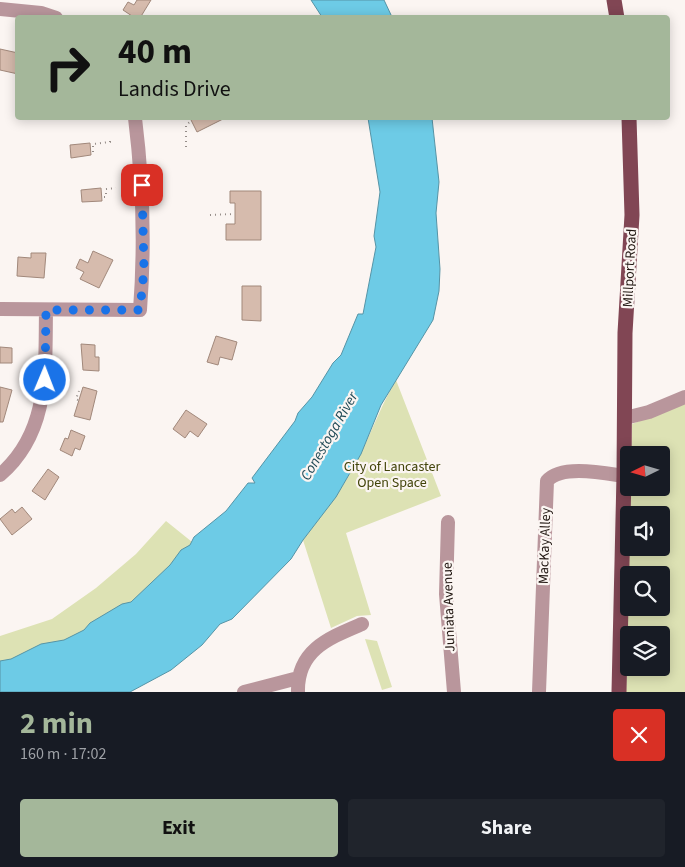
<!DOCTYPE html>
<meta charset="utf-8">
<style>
:root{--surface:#171b24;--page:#20242c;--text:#f1f3f6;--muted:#9ea1a6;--accent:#a4b79a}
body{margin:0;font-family:"Source Sans 3",sans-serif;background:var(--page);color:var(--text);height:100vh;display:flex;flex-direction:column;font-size:19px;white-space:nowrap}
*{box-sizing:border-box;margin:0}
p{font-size:16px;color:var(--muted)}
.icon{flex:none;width:28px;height:28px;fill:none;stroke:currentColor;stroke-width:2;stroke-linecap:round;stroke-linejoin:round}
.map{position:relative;height:692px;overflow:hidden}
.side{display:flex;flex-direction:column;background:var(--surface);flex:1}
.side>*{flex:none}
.top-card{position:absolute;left:15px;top:15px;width:655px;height:105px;border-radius:5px;box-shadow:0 2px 12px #0003;background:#a4b79a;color:#111;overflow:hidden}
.needle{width:32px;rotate:265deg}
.tools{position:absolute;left:620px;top:446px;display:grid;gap:10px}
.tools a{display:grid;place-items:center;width:50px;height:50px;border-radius:5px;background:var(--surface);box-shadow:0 2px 12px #0003;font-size:25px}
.pin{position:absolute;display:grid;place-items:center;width:42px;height:42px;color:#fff;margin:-21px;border-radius:10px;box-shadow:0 2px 8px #0006}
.me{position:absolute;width:55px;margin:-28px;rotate:1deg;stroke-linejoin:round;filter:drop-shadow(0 0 4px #0008)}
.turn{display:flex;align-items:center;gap:18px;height:105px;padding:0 20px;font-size:22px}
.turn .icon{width:65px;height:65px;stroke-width:2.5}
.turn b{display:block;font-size:35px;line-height:42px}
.round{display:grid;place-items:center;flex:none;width:52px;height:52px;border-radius:5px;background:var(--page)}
.head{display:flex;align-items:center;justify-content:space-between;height:85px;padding:0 20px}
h1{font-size:30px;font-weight:700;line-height:38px;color:var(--accent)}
.cta{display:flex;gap:10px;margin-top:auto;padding:10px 20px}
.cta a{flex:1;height:58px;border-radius:5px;background:var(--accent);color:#111;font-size:20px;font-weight:700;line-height:58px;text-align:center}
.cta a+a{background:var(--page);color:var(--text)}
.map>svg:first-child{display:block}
</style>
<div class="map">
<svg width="685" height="692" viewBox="0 0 685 692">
<rect width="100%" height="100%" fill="#fbf5f2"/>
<path fill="#dde2b4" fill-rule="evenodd" d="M396,380L441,496L346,533L371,615L357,616L331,628L303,540C324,512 346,485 361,453C373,428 382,404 396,380Z
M685,403V692H626L629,580V608H661V575H629V548H661V515H630L631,488H661V455H631L632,424ZM629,635H661V668H629Z
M166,521L207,554L0,690V636L52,619L96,588L136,554Z
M365,639L377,641L392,687L382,690Z"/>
<path fill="#6dcbe6" stroke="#5694a6" d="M311,0H384L392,17H322Z
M368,118H432L439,182L436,213L440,269L439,291L433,320L381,405L361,454L336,497L303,540L291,559L232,619L220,624L202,645L171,670L130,692H0V661L11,659L41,644L64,640L84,630L90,623L122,604L131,602L170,565L181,550L190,545L194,537L226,511L248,483H255L252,478L295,421L298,413L312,397L333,363L341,355L358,314H363L376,247L374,236L380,192Z"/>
<path fill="#d6bbad" stroke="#a1887b" d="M137,0H151L140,18H135L123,10L128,2L134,5Z
M0,49L18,53V74L0,70Z
M190,118H225L197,132Z
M90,143L91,155L71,158L70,145Z
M101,188L102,201L82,202L81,190Z
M230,191H261V240H226V224H235V203H230Z
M93,251L113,260L99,288L80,279L84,272L76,268L80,259L88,263Z
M31,253H46L44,278L17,276L18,257L31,258Z
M242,286H261V321L242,320Z
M216,336L237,342L232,360L220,357L218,365L207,362Z
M81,344L95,345V357H99V371L83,370Z
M0,347L12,348V363H0Z
M0,387L12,390L3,422H0Z
M83,387L97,391L90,420L74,416Z
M186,410L207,424L198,437L190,431L185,438L173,429Z
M71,430L85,436L80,450L75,448L72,456L60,450L65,438L68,439Z
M48,469L59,477L45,500L32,491Z
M22,507L32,519L12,535L0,519L12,509L15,513Z"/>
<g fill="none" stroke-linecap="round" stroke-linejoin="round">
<path stroke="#958d89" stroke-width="2" stroke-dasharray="1 4" stroke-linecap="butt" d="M186,147V125L191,121
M93,152V144L110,142V139
M104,197H106V189L116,188
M210,215L234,214
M78,400L76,399L79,391"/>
<path stroke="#b9969c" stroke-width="14" d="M0,9L41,13L56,18
M0,309L140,310C145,245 143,182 135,118
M625,418L649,412L685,397
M0,475C50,432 45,370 46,310
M448,522L446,594L454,692
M244,692L298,678
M298,692C297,650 329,638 362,624
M539,692L547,481C561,464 604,473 624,476"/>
<path stroke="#814654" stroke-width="15" d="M614,0L617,18
M619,692L624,476L625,333L632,215L629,118"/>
</g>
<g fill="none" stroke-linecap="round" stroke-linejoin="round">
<path stroke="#1a73e8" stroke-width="9" stroke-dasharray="0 16.2" d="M45,380L46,310H140L144,270L142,185"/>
</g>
<g text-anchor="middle" stroke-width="4.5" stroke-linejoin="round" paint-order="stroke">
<g font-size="14" fill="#1f1510" stroke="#fbf5f2">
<text transform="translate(629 268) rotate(-87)" y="5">Millport Road</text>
<text transform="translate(544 546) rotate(-88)" y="5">MacKay Alley</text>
<text transform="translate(448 607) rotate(-92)" y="5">Juniata Avenue</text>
</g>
<g font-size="14" fill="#42440a" stroke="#fbf5f2">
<text x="392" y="471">City of Lancaster<tspan x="392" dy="16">Open Space</tspan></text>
</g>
<g font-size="15" font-style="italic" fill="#1f4955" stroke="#fbf5f2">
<text transform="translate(329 436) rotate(-60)" y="5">Conestoga River</text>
</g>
</g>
</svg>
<div class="tools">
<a><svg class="needle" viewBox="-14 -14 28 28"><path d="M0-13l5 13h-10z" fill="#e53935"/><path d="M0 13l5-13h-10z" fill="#9ea1a6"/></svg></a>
<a><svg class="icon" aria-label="sound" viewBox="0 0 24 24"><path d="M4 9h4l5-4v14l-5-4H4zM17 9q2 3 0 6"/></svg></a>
<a><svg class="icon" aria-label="search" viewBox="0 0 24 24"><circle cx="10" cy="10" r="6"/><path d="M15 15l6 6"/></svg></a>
<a><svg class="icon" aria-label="layers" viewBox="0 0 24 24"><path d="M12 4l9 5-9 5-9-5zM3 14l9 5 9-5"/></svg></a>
</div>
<div class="pin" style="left:142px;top:185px;background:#d93025"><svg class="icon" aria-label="arrive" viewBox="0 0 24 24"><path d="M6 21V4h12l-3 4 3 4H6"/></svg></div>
<svg class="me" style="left:45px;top:380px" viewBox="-20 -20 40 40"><circle r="17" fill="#1a73e8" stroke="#fff" stroke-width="3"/><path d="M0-11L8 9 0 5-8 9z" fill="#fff"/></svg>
<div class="top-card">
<div class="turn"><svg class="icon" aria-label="right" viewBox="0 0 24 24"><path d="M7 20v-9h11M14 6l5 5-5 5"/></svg><div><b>40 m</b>Landis Drive</div></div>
</div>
</div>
<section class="side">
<div class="head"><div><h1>2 min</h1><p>160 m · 17:02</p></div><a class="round" style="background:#d93025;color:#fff"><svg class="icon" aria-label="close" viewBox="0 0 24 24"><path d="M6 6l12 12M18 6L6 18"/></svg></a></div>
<div class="cta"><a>Exit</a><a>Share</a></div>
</section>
